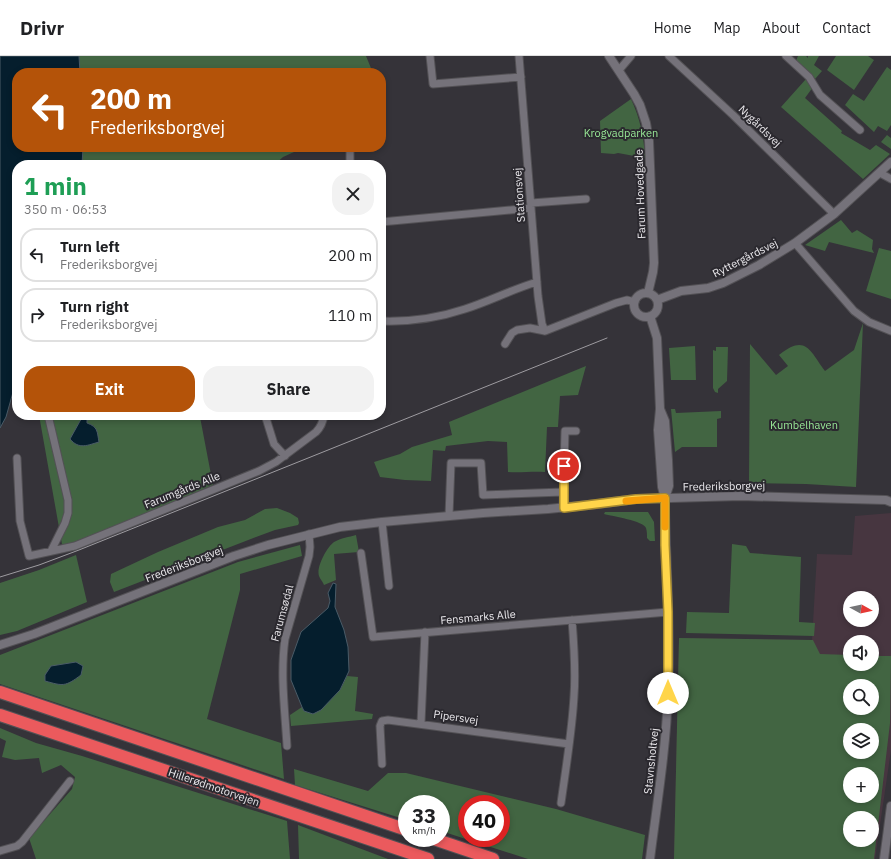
<!DOCTYPE html>
<meta charset="utf-8">
<style>
:root{--surface:#fff;--page:#f2f2f2;--text:#202124;--muted:#757577;--line:#e0e0e0;--accent:#b45309}
body{margin:0;font-family:"IBM Plex Sans",sans-serif;background:var(--page);color:var(--text);height:100vh;display:flex;flex-direction:column;font-size:15px;white-space:nowrap}
*{box-sizing:border-box;margin:0}
p{font-size:13px;color:var(--muted)}
.icon{flex:none;width:22px;height:22px;fill:none;stroke:currentColor;stroke-width:2;stroke-linecap:round;stroke-linejoin:round}
.map{position:relative;flex:1;overflow:hidden}
.side{position:absolute;left:12px;top:104px;width:374px;height:260px;display:flex;flex-direction:column;background:var(--surface);border-radius:16px;box-shadow:0 2px 6px #0003}
.side>*{flex:none}
.hud{position:absolute;left:12px;top:12px;width:374px;height:84px;border-radius:16px;box-shadow:0 2px 6px #0003;background:#b45309;color:#fff;overflow:hidden}
.needle{width:26px;rotate:98deg}
.controls{position:absolute;left:843px;top:535px;display:grid;gap:8px}
.controls a{display:grid;place-items:center;width:36px;height:36px;border-radius:50%;background:var(--surface);box-shadow:0 2px 6px #0003;font-size:20px}
.speed{position:absolute;left:398px;top:739px;display:flex;gap:8px;font-size:20px;font-weight:700;text-align:center}
.speed>*{display:grid;place-content:center;width:52px;height:52px;border-radius:50%;background:var(--surface);box-shadow:0 2px 6px #0003;line-height:1}
.speed small{font-size:10px;font-weight:400}
.speed .limit{border:6px solid #d22;background:#fff;color:#111}
.pin{position:absolute;display:grid;place-items:center;width:34px;height:34px;color:#fff;margin:-17px;border:2px solid #fff;border-radius:50%;box-shadow:0 1px 4px #0007}
.me{position:absolute;width:44px;margin:-22px;rotate:0deg;stroke-linejoin:round;filter:drop-shadow(0 0 3px #0008)}
.turn{display:flex;align-items:center;gap:14px;height:84px;padding:0 12px;font-size:18px}
.turn .icon{width:52px;height:52px;stroke-width:2.5}
.turn b{display:block;font-size:28px;line-height:34px}
.round{display:grid;place-items:center;flex:none;width:42px;height:42px;border-radius:16px;background:var(--page)}
.overview{display:flex;align-items:center;justify-content:space-between;height:68px;padding:0 12px}
h1{font-size:24px;font-weight:700;line-height:30px;color:#1e9e55}
.action{display:flex;gap:8px;margin-top:auto;padding:8px 12px}
.action a{flex:1;height:46px;border-radius:16px;background:var(--accent);color:#fff;font-size:16px;font-weight:700;line-height:46px;text-align:center}
.action a+a{background:var(--page);color:var(--text)}
ul{padding:0;list-style:none}
li{display:flex;align-items:center;gap:12px;height:54px;margin:0 8px 6px;padding:0 4px;border:2px solid var(--line);border-radius:16px}
li div{flex:1}
li b{display:block;font-size:15px}
li em{font-style:normal}
header{display:flex;align-items:center;gap:24px;box-sizing:border-box;height:56px;padding:0 20px;background:var(--surface);border-bottom:1px solid var(--line)}
header strong{font-size:19px}
nav{display:flex;gap:22px;margin-inline-start:auto;font-size:14px}
.map>svg:first-child{display:block}
</style>
<header>
<strong>Drivr</strong>
<nav><a>Home</a><a>Map</a><a>About</a><a>Contact</a></nav>
</header>
<div class="map">
<svg width="891" height="803" viewBox="0 0 891 803">
<rect width="100%" height="100%" fill="#353339"/>
<path fill="#473640" fill-rule="evenodd" d="M891,457V694L875,803H674L679,582L812,584L817,498L852,499L855,460ZM850,542H872V564H850ZM850,586H872V608H850ZM850,630H872V652H850ZM850,674H872V696H850ZM850,718H872V740H850ZM850,762H872V784H850Z"/>
<path fill="#426542" fill-rule="evenodd" d="M79,0H366L373,17H80Z
M798,0H806L808,2V0H819L814,9L822,15L815,23L796,5Z
M836,0H868L874,4L854,34L827,14Z
M887,11L891,14V69L887,75L878,70L874,76L845,49L853,38L864,45Z
M806,23L813,31L805,42L842,75L841,77L870,94L876,89L890,98L863,123L781,51Z
M631,43C640,62 644,81 645,102L618,97L614,98L601,97L600,65Z
M887,79L891,82V93L881,86Z
M83,91H305L283,101L274,109H82Z
M841,164L852,177L857,174L873,184L872,193L874,197L829,186L825,195L805,189Z
M879,192L891,195V243L866,235Z
M863,267L856,431L806,428L749,427L750,288L776,319L788,310L779,299C806,277 810,295 825,315L854,294Z
M695,290L696,324H671L669,292Z
M716,291H728L727,325L718,333V337L715,336L713,332V294L716,295Z
M586,310L578,339L560,340L558,371H547L545,416C532,415 521,417 508,416L507,386L488,385L446,390L445,395L433,394L431,425L405,424L380,421L374,406L400,398L412,391L452,379L449,366Z
M671,353H675L676,357L721,355V362L717,363V391H682L675,396Z
M39,359H85L80,365L71,383L94,370L87,367V364L96,363L115,359H177L179,364L200,361L213,429L63,494Z
M277,452L290,457L298,462L299,467L298,469L275,474L256,481L114,536L110,526L111,518L158,496L218,471L245,464L265,453Z
M605,456H648L654,466L655,485H650L647,482C647,479 647,475 646,472C644,465 612,460 604,458Z
M356,479L359,496L334,498L336,524L324,529C323,526 320,523 319,520C316,511 327,491 334,486C341,482 349,481 356,479Z
M732,488L746,490L750,497L801,501L799,566L815,567L814,580L686,577L687,556L729,557Z
M300,489L302,500L240,518V534L207,663L281,687L284,723L0,628V599L238,506Z
M76,499L87,546L17,575L0,579V527L39,514Z
M679,582L813,584L820,598L850,599V608H872V600H891L890,667L874,803H674ZM850,630H872V652H850ZM850,674H872V696H850ZM850,718H872V740H850ZM850,762H872V784H850Z
M347,620L358,621L355,655L373,658L372,663L291,670L290,659L302,651L304,655L340,634Z
M0,672L36,687L82,700L287,765L290,803H36L29,782L72,733L75,721L61,709L42,717L39,702L15,704L2,701L6,685L0,682Z
M294,713L368,735L388,717H406L556,753L645,779L642,803H528L441,775V748H407V764L295,729ZM467,748H501V782H467Z
M298,769L388,803H299Z"/>
<path fill="#051e2d" stroke="#4a5b67" d="M0,0H79L80,17H17V91H83L82,109H17V322L6,361L0,372Z
M85,359H115L96,363L87,364V367C98,371 97,375 99,386C88,389 79,394 70,383L80,365Z
M333,527L336,528L335,551L344,574L348,591L349,615L340,634L321,654L313,658L304,655L302,651L291,624V604L301,576L328,552L330,545L328,537Z
M76,606L83,610L81,619C65,631 63,630 45,625V619L51,610Z"/>
<g fill="none" stroke-linecap="round" stroke-linejoin="round">
<g stroke="#535155" stroke-width="9">
<path id="minor" d="M430,0L433,28L521,21
M519,0L538,240L542,268L545,275
M669,0L733,59L834,158
M786,0L809,21L820,39L860,74
M619,14L631,0
M350,109V91
M880,117L891,123
M531,147L586,143
M381,166L531,152
M795,187L854,255L869,266L891,275
M381,265C410,266 438,262 465,253C490,245 513,233 537,226
M505,288L512,277L517,274L530,272L545,275L616,247L627,244L635,246
M48,359L68,444V457L65,467L51,495
M265,359L274,388L285,400
M17,402L20,465L29,500L75,490L259,415L276,406L316,376C321,371 323,366 324,359
M563,452L565,375H576
M449,460L451,407H481L483,439L563,436
M382,466L389,530
M361,497L373,581L668,556
M421,667L425,576
M287,690C285,655 280,619 285,583L309,500L310,491L309,478
M382,708L380,670L382,665L388,664L569,688
M561,747C566,711 572,676 574,640C576,615 574,589 572,564
M0,795L17,790L22,786L70,725"/>
</g>
<g stroke="#535155" stroke-width="10">
<path id="tertiary" d="M609,0L634,38L640,49L646,67L649,85L654,207L653,216L648,237
M634 249a12 12 0 1 1 24 0a12 12 0 1 1-24 0Z
M657,244L681,235L708,232L723,227L759,209L795,187L834,158L891,106
M650,260L657,282L660,353L658,374L662,431L665,442
M0,589L34,578L234,500L268,489L340,471L382,466L483,457L548,453L598,448L636,443L741,440L886,444L891,446
M650,803C657,748 666,693 668,638C671,576 666,514 665,453V442L669,430L668,404L665,365L660,353
M884,803L891,750"/>
</g>
<g stroke="#535155" stroke-width="14">
<path id="motorway" d="M0,636L407,774
M0,659L428,803
M431,782L493,803"/>
</g>
<use href="#minor" stroke="#75727a" stroke-width="7"/>
<use href="#tertiary" stroke="#75727a" stroke-width="8"/>
<use href="#motorway" stroke="#eb5a5d" stroke-width="12"/>
<path stroke="#9e9ca1" stroke-width="1" d="M0,521L39,509L79,494L607,282"/>
</g>
<g fill="none" stroke-linecap="round" stroke-linejoin="round">
<g stroke="#a68a30" stroke-width="10">
<path id="route" d="M564,410V452L636,443L665,442V489L668,556V637"/>
</g>
<use href="#route" stroke="#ffd54a" stroke-width="7"/>
<path stroke="#f59e0b" stroke-width="7" d="M626,445L665,442V471"/>
</g>
<g text-anchor="middle" stroke-width="4" stroke-linejoin="round" paint-order="stroke">
<g font-size="11" fill="#ebe9ed" stroke="#2b292f">
<text transform="translate(760 70) rotate(44)" y="4">Nygårdsvej</text>
<text transform="translate(640 138) rotate(-92)" y="4">Farum Hovedgade</text>
<text transform="translate(519 139) rotate(-94)" y="4">Stationsvej</text>
<text transform="translate(745 202) rotate(-27)" y="4">Ryttergårdsvej</text>
<text transform="translate(724 430) rotate(-1)" y="4">Frederiksborgvej</text>
<text transform="translate(182 434) rotate(-22)" y="4">Farumgårds Alle</text>
<text transform="translate(184 508) rotate(-21)" y="4">Frederiksborgvej</text>
<text transform="translate(282 557) rotate(-75)" y="4">Farumsødal</text>
<text transform="translate(478 561) rotate(-5)" y="4">Fensmarks Alle</text>
<text transform="translate(456 661) rotate(8)" y="4">Pipersvej</text>
<text transform="translate(651 705) rotate(-84)" y="4">Stavnsholtvej</text>
<text transform="translate(214 731) rotate(19)" y="4">Hillerødmotorvejen</text>
</g>
<g font-size="11" fill="#99e997" stroke="#2b292f">
<text x="621" y="81">Krogvadparken</text>
<text x="804" y="373">Kumbelhaven</text>
</g>
</g>
</svg>
<div class="controls">
<a><svg class="needle" viewBox="-14 -14 28 28"><path d="M0-13l5 13h-10z" fill="#e53935"/><path d="M0 13l5-13h-10z" fill="#757577"/></svg></a>
<a><svg class="icon" aria-label="sound" viewBox="0 0 24 24"><path d="M4 9h4l5-4v14l-5-4H4zM17 9q2 3 0 6"/></svg></a>
<a><svg class="icon" aria-label="search" viewBox="0 0 24 24"><circle cx="10" cy="10" r="6"/><path d="M15 15l6 6"/></svg></a>
<a><svg class="icon" aria-label="layers" viewBox="0 0 24 24"><path d="M12 4l9 5-9 5-9-5zM3 14l9 5 9-5"/></svg></a>
<a>+</a>
<a>−</a>
</div>
<div class="speed"><div>33<small>km/h</small></div><div class="limit">40</div></div>
<div class="pin" style="left:564px;top:410px;background:#d93025"><svg class="icon" aria-label="arrive" viewBox="0 0 24 24"><path d="M6 21V4h12l-3 4 3 4H6"/></svg></div>
<svg class="me" style="left:668px;top:637px" viewBox="-20 -20 40 40"><circle r="19" fill="#fff"/><path d="M0-13L10 11 0 6-10 11z" fill="#ffd54a"/></svg>
<div class="hud">
<div class="turn"><svg class="icon" aria-label="left" viewBox="0 0 24 24"><path d="M17 20v-9H6M10 6l-5 5 5 5"/></svg><div><b>200 m</b>Frederiksborgvej</div></div>
</div>
<section class="side">
<div class="overview"><div><h1>1 min</h1><p>350 m · 06:53</p></div><a class="round"><svg class="icon" aria-label="close" viewBox="0 0 24 24"><path d="M6 6l12 12M18 6L6 18"/></svg></a></div>
<ul>
<li><svg class="icon" aria-label="left" viewBox="0 0 24 24"><path d="M17 20v-9H6M10 6l-5 5 5 5"/></svg><div><b>Turn left</b><p>Frederiksborgvej</p></div><em>200 m</em></li>
<li><svg class="icon" aria-label="right" viewBox="0 0 24 24"><path d="M7 20v-9h11M14 6l5 5-5 5"/></svg><div><b>Turn right</b><p>Frederiksborgvej</p></div><em>110 m</em></li>
</ul>
<div class="action"><a>Exit</a><a>Share</a></div>
</section>
</div>
